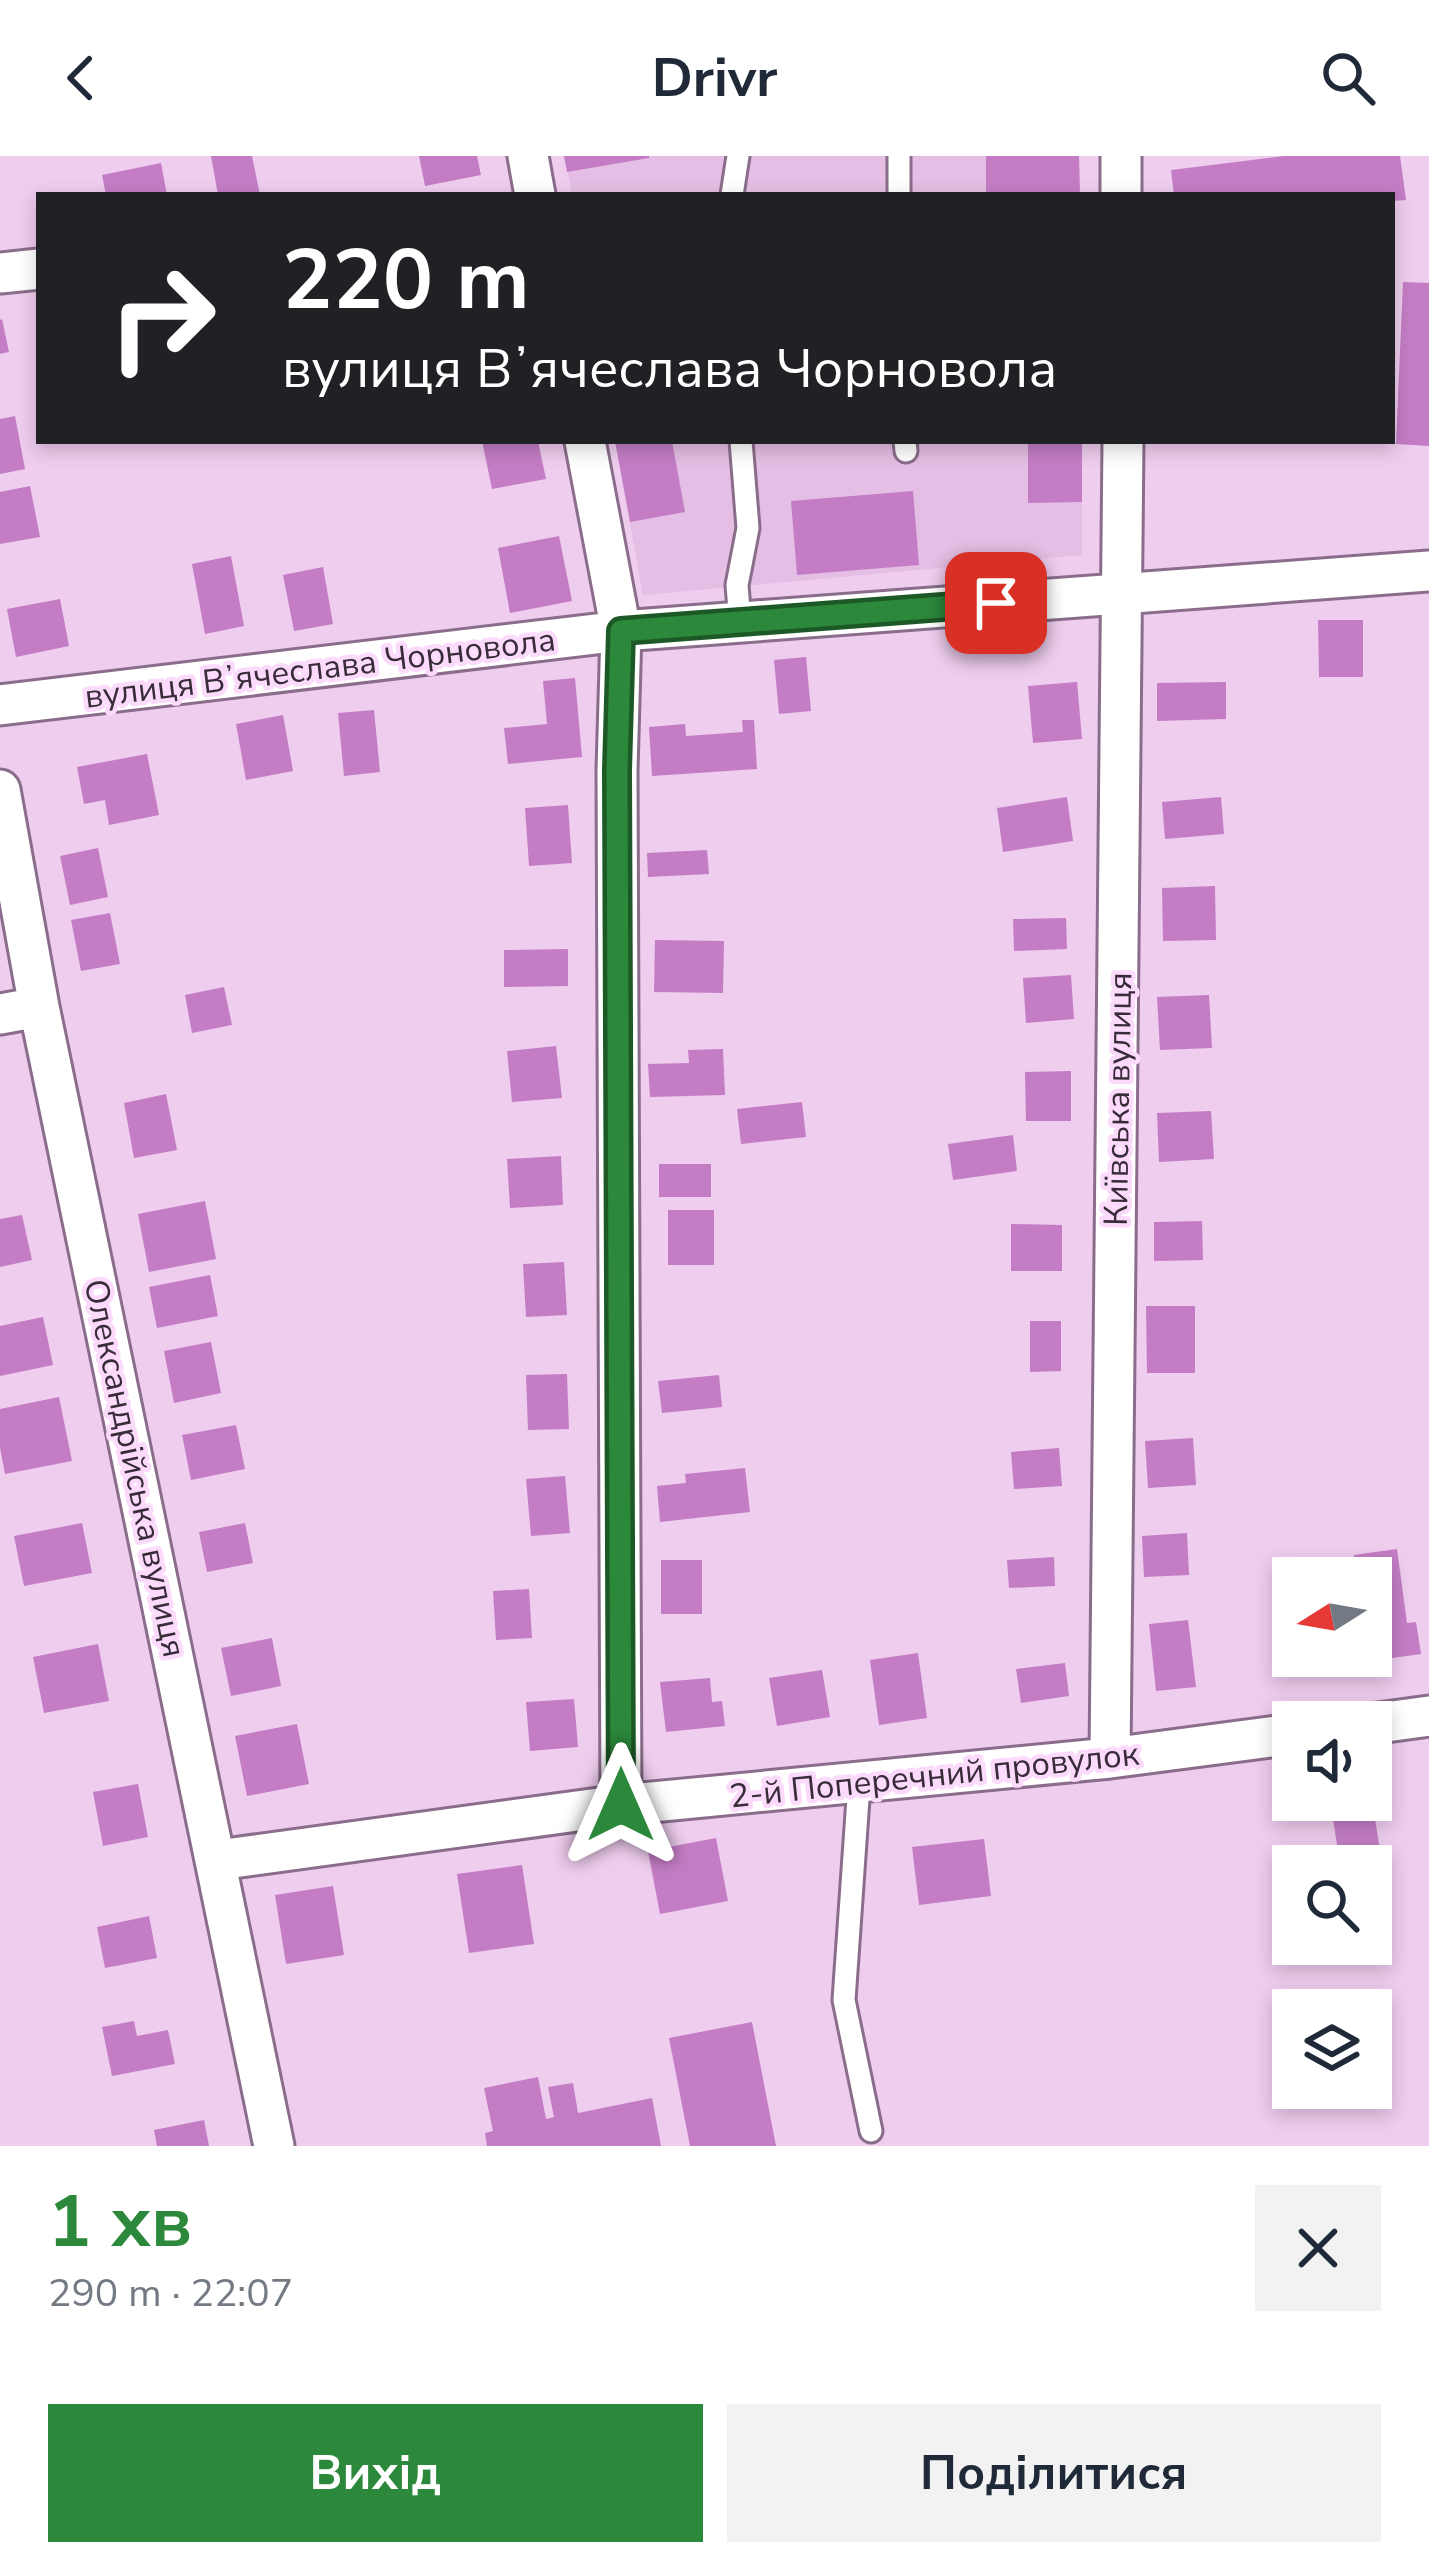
<!DOCTYPE html>
<html lang="uk">
<meta charset="utf-8">
<style>
:root{--surface:#fff;--page:#f2f2f3;--text:#1f2937;--muted:#747a83;--accent:#2c893b}
body{margin:0;font-family:"Nunito Sans",sans-serif;background:var(--page);color:var(--text);height:100vh;display:flex;flex-direction:column;font-size:45px;white-space:nowrap}
*{box-sizing:border-box;margin:0}
p{font-size:39px;color:var(--muted)}
.icon{flex:none;width:66px;height:66px;fill:none;stroke:currentColor;stroke-width:2;stroke-linecap:round;stroke-linejoin:round}
.map{position:relative;height:1990px;overflow:hidden}
.details{display:flex;flex-direction:column;background:var(--surface);flex:1}
.details>*{flex:none}
.hud{position:absolute;left:36px;top:36px;width:1359px;height:252px;border-radius:0px;box-shadow:0 6px 18px #0003;background:#202124;color:#fff;overflow:hidden}
.needle{width:78px;rotate:259deg}
.controls{position:absolute;left:1272px;top:1401px;display:grid;gap:24px}
.controls a{display:grid;place-items:center;width:120px;height:120px;border-radius:0px;background:var(--surface);box-shadow:0 6px 18px #0003;font-size:60px}
.pin{position:absolute;display:grid;place-items:center;width:102px;height:102px;color:#fff;margin:-51px;border-radius:24px;box-shadow:0 6px 18px #0006}
.me{position:absolute;width:132px;margin:-66px;rotate:0deg;stroke-linejoin:round;filter:drop-shadow(0 0 9px #0008)}
.turn{display:flex;align-items:center;gap:42px;height:252px;padding:0 48px;font-size:54px}
.turn .icon{width:156px;height:156px;stroke-width:2.5}
.turn b{display:block;font-size:84px;line-height:102px}
.round{display:grid;place-items:center;flex:none;width:126px;height:126px;border-radius:0px;background:var(--page)}
.overview{display:flex;align-items:center;justify-content:space-between;height:204px;padding:0 48px}
h1{font-size:72px;font-weight:700;line-height:90px;color:var(--accent)}
.cta{display:flex;gap:24px;margin-top:auto;padding:24px 48px}
.cta a{flex:1;height:138px;border-radius:0px;background:var(--accent);color:#fff;font-size:48px;font-weight:700;line-height:138px;text-align:center}
.cta a+a{background:var(--page);color:var(--text)}
header{display:flex;justify-content:space-between;align-items:center;height:156px;padding:0 48px;background:var(--surface);font-size:54px;font-weight:700}
.map>svg:first-child{display:block}
</style>
<header><svg class="icon" aria-label="back" viewBox="0 0 24 24"><path d="M15 5l-7 7 7 7"/></svg>Drivr<svg class="icon" aria-label="search" viewBox="0 0 24 24"><circle cx="10" cy="10" r="6"/><path d="M15 15l6 6"/></svg></header>
<div class="map">
<svg width="1429" height="1990" viewBox="0 0 1429 1990">
<rect width="100%" height="100%" fill="#eecdee"/>
<path fill="#e4bee4" d="M565,0H1079L1080,39H572Z
M615,285H1082V399L643,439Z"/>
<path fill="#c47dc5" d="M211,0H252L260,39H218Z
M419,0H477L481,19L425,30Z
M564,0H649V2L567,16Z
M986,0H1079L1080,39H986Z
M1284,0H1400L1406,44L1392,45V39H1174L1171,14Z
M161,7L167,39H106L102,19Z
M1403,126L1429,127V290L1396,288Z
M2,163L9,196L0,198V164Z
M15,260L25,313L0,318V263Z
M482,285H538L546,323L492,333Z
M615,285H672L685,356L630,366Z
M1028,285H1082V346L1028,347Z
M30,330L40,381L0,388V336Z
M913,335L919,409L797,419L791,345Z
M559,380L572,445L510,457L498,392Z
M231,400L244,470L205,478L192,408Z
M323,411L333,468L294,475L283,419Z
M60,443L69,490L16,501L7,453Z
M1318,464H1363V521H1319Z
M806,501L811,555L779,558L774,504Z
M575,522L582,601L508,608L504,572L547,568L543,525Z
M1077,526L1082,583L1033,587L1028,530Z
M1226,526V563L1157,565V527Z
M374,554L380,616L344,620L338,557Z
M283,559L293,615L246,624L236,568Z
M742,564H754L757,613L652,620L649,571L685,568L686,580L743,576Z
M147,598L159,659L109,669L105,644L84,648L77,611Z
M1067,641L1073,685L1003,696L997,652Z
M1221,641L1224,678L1165,683L1162,646Z
M568,649L572,707L529,710L525,652Z
M98,692L108,741L70,749L60,700Z
M707,694L709,718L648,721L647,697Z
M1215,730L1216,784L1163,785L1162,732Z
M110,757L120,808L81,815L71,764Z
M1066,762L1067,793L1014,795L1013,763Z
M655,784L724,785L723,837L654,836Z
M568,793V830L504,831V794Z
M1071,819L1074,863L1026,867L1023,822Z
M224,831L232,869L192,877L185,839Z
M1209,839L1212,892L1160,894L1157,841Z
M556,890L562,942L512,946L507,895Z
M723,893L725,939L650,941L648,908L689,907L688,894Z
M1071,915V965H1026L1025,916Z
M166,938L177,994L134,1002L124,947Z
M802,946L806,981L741,988L737,953Z
M1211,955L1214,1003L1159,1006L1157,957Z
M1013,979L1017,1015L953,1024L948,988Z
M561,1000L563,1049L510,1052L507,1003Z
M659,1008H711V1041H659Z
M205,1045L216,1103L149,1116L138,1058Z
M668,1054H714V1109H668Z
M22,1059L32,1104L0,1111V1063Z
M1202,1065L1203,1104L1154,1105V1066Z
M1011,1068L1062,1069V1115H1011Z
M564,1106L567,1159L526,1161L523,1108Z
M210,1119L218,1160L157,1172L149,1131Z
M1146,1150H1195V1217H1147Z
M43,1161L53,1209L0,1220V1170Z
M1030,1165H1061V1215L1030,1216Z
M211,1186L221,1237L174,1247L164,1195Z
M567,1218L569,1273L528,1274L526,1219Z
M719,1219L722,1251L662,1257L658,1225Z
M59,1241L72,1305L5,1318L0,1292V1253Z
M236,1269L245,1313L191,1324L182,1279Z
M1193,1282L1196,1329L1148,1332L1145,1285Z
M1059,1292L1062,1330L1014,1333L1011,1296Z
M745,1312L750,1356L660,1366L657,1330L686,1327L685,1318Z
M565,1320L570,1377L531,1380L526,1323Z
M82,1367L92,1417L24,1430L14,1380Z
M245,1367L253,1407L207,1416L199,1376Z
M1187,1377L1189,1419L1144,1421L1142,1380Z
M1397,1393L1407,1467L1416,1466L1421,1498L1371,1505V1422H1358L1354,1399Z
M1054,1401L1055,1430L1009,1432L1007,1404Z
M661,1404H702V1458H661Z
M529,1433L532,1482L496,1484L493,1435Z
M1188,1464L1196,1531L1156,1535L1149,1468Z
M272,1482L281,1530L231,1540L221,1492Z
M98,1488L109,1545L44,1557L33,1501Z
M918,1497L927,1562L879,1569L870,1504Z
M1065,1507L1069,1540L1021,1547L1016,1513Z
M822,1514L830,1561L777,1570L769,1522Z
M710,1522L712,1546L722,1545L725,1570L666,1576L660,1526Z
M574,1543L578,1591L530,1595L526,1546Z
M297,1568L309,1628L247,1640L235,1580Z
M138,1628L148,1681L103,1690L93,1636Z
M1330,1644H1372L1380,1694L1339,1701Z
M716,1682L728,1745L660,1758L648,1695Z
M984,1683L991,1740L919,1749L912,1691Z
M522,1709L534,1788L469,1797L457,1718Z
M333,1730L344,1799L286,1808L275,1739Z
M149,1760L157,1802L105,1812L97,1771Z
M134,1865L137,1880L168,1874L175,1908L112,1920L102,1871Z
M752,1866L776,1990H690L669,1882Z
M538,1921L546,1963L554,1961L548,1931L573,1927L578,1957L652,1942L661,1990H487L485,1977L493,1975L484,1932Z
M204,1964L209,1990H157L154,1974Z"/>
<g fill="none" stroke-linecap="round" stroke-linejoin="round">
<g stroke="#8a6d8a" stroke-width="27">
<path id="lane" d="M732,39L738,0
M899,39V0
M905,285L906,295
M740,466L737,429L748,372L741,285
M859,1628L844,1844L871,1975"/>
</g>
<g stroke="#8a6d8a" stroke-width="45">
<path id="street" d="M528,0L535,39
M1121,0V39
M0,117L39,113
M585,285L621,475L617,614L621,1649
M0,549L621,475L1429,415
M0,634L39,851L274,1990
M0,858L39,851
M1371,1568L1429,1560
M1110,1602L1123,285
M218,1704L621,1649L1110,1602L1293,1578"/>
</g>
<use href="#lane" stroke="#fff" stroke-width="21"/>
<use href="#street" stroke="#fff" stroke-width="39"/>
</g>
<g fill="none" stroke-linecap="round" stroke-linejoin="round">
<g stroke="#1d5926" stroke-width="30">
<path id="route" d="M621,1649L617,614L621,475L996,447"/>
</g>
<use href="#route" stroke="#2c893b" stroke-width="21"/>
</g>
<g text-anchor="middle" stroke-width="9" stroke-linejoin="round" paint-order="stroke">
<g font-size="33" fill="#392c39" stroke="#fcdafc">
<text transform="translate(320 511) rotate(-7)" y="12">вулиця Вʼячеслава Чорновола</text>
<text transform="translate(1117 943) rotate(-89)" y="12">Київська вулиця</text>
<text transform="translate(136 1312) rotate(78)" y="12">Олександрійська вулиця</text>
<text transform="translate(934 1618) rotate(-6)" y="12">2-й Поперечний провулок</text>
</g>
</g>
</svg>
<div class="controls">
<a><svg class="needle" viewBox="-14 -14 28 28"><path d="M0-13l5 13h-10z" fill="#e53935"/><path d="M0 13l5-13h-10z" fill="#747a83"/></svg></a>
<a><svg class="icon" aria-label="sound" viewBox="0 0 24 24"><path d="M4 9h4l5-4v14l-5-4H4zM17 9q2 3 0 6"/></svg></a>
<a><svg class="icon" aria-label="search" viewBox="0 0 24 24"><circle cx="10" cy="10" r="6"/><path d="M15 15l6 6"/></svg></a>
<a><svg class="icon" aria-label="layers" viewBox="0 0 24 24"><path d="M12 4l9 5-9 5-9-5zM3 14l9 5 9-5"/></svg></a>
</div>
<div class="pin" style="left:996px;top:447px;background:#d93025"><svg class="icon" aria-label="arrive" viewBox="0 0 24 24"><path d="M6 21V4h12l-3 4 3 4H6"/></svg></div>
<svg class="me" style="left:621px;top:1649px" viewBox="-20 -20 40 40"><path d="M0-17L14 15 0 8-14 15z" fill="#2c893b" stroke="#fff" stroke-width="4"/></svg>
<div class="hud">
<div class="turn"><svg class="icon" aria-label="right" viewBox="0 0 24 24"><path d="M7 20v-9h11M14 6l5 5-5 5"/></svg><div><b>220 m</b>вулиця Вʼячеслава Чорновола</div></div>
</div>
</div>
<section class="details">
<div class="overview"><div><h1>1 хв</h1><p>290 m · 22:07</p></div><a class="round"><svg class="icon" aria-label="close" viewBox="0 0 24 24"><path d="M6 6l12 12M18 6L6 18"/></svg></a></div>
<div class="cta"><a>Вихід</a><a>Поділитися</a></div>
</section>
